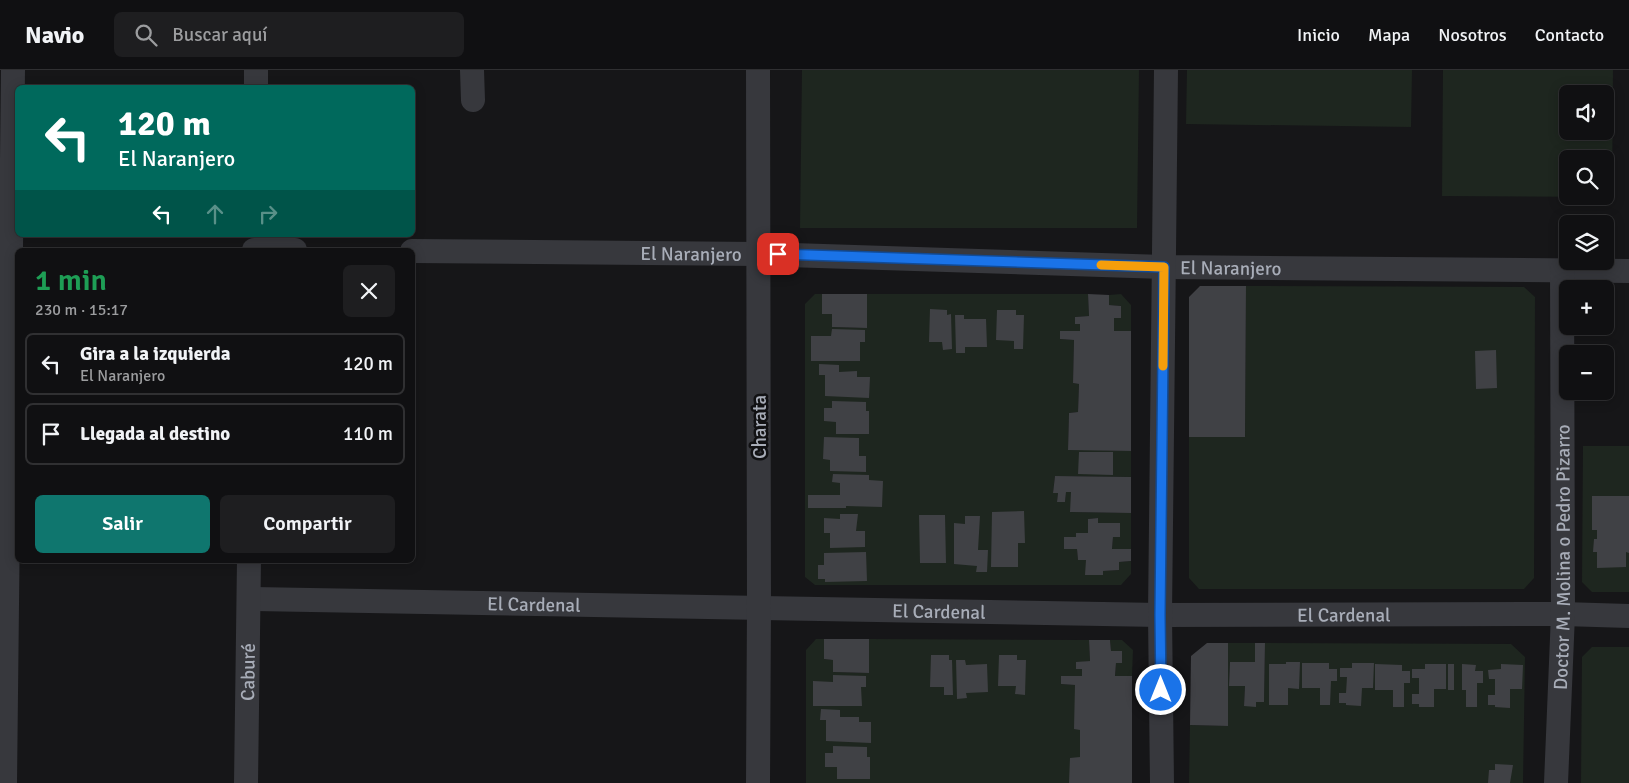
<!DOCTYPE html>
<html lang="es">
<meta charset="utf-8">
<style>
:root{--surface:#101012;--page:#1e1e20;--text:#f1f3f6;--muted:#9c9d9f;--line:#303032;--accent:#0f766e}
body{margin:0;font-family:Signika,sans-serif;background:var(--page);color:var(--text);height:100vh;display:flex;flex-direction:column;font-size:19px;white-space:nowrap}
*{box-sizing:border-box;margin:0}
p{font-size:16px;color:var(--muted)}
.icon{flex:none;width:28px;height:28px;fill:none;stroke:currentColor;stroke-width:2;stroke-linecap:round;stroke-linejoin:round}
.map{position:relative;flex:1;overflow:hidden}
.panel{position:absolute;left:15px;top:178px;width:400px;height:315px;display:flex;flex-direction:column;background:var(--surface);border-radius:8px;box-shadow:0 2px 12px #0003,0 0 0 1px var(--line)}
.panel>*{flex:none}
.top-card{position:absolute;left:15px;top:15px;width:400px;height:152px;border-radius:8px;box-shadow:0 2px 12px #0003,0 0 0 1px var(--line);background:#00695c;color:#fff;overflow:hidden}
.buttons{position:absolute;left:1559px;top:15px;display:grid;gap:10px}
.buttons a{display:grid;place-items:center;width:55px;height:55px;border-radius:8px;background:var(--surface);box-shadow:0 2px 12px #0003,0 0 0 1px var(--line);font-size:25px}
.pin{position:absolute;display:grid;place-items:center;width:42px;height:42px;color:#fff;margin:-21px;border-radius:10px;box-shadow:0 2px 8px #0006}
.me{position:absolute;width:55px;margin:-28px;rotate:0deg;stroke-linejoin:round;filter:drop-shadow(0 0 4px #0008)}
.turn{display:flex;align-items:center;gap:18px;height:105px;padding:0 20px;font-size:22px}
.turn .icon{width:65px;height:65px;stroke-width:2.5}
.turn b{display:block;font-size:35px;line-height:42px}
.lanes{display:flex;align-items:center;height:48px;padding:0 20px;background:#0003;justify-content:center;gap:25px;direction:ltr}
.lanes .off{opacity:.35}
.round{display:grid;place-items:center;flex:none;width:52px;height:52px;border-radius:8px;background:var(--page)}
.summary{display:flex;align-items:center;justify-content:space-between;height:85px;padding:0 20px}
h1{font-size:30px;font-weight:600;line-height:38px;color:#1e9e55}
.primary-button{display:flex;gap:10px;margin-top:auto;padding:10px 20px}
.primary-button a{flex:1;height:58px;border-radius:8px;background:var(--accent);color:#fff;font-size:20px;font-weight:600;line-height:58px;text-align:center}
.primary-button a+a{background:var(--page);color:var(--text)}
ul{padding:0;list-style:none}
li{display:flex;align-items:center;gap:15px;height:62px;margin:0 10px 8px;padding:0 10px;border:2px solid var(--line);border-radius:8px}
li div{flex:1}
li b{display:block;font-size:19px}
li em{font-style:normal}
header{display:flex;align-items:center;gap:30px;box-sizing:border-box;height:70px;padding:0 25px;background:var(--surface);border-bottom:1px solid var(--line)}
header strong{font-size:24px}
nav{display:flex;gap:28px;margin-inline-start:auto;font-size:18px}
.search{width:350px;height:45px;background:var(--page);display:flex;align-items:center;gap:12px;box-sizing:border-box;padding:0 18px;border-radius:8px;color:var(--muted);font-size:19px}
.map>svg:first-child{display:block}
</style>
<header>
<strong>Navio</strong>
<div class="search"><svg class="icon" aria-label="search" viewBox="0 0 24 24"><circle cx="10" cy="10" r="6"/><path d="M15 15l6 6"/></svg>Buscar aquí</div>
<nav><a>Inicio</a><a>Mapa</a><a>Nosotros</a><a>Contacto</a></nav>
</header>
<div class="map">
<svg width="1629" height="713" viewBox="0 0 1629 713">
<rect width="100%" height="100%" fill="#161618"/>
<path fill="#1e261f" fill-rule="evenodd" d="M802,0H1139L1137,158H800Z
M1187,0H1412L1411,57L1186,54Z
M1443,0H1613L1612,127L1442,126ZM1568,24H1605V61H1568ZM1568,89H1605V126H1568Z
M1246,216L1524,217L1535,227L1534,508L1524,519H1199L1189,508V367H1245Z
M815,224H822V244H832V257L867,258V224H1088L1089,246L1075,247V254H1080V261H1060V269L1074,270L1073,313L1079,314L1078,342L1069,343L1068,379L1131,381V407L1055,406L1053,423H1058L1057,432H1065L1066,422H1071V442L1131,443V479H1112L1113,467H1120V453H1098V448L1088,449V463H1076V467H1064V478L1077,479L1078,490H1086V505H1102L1103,501L1119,500V492L1131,491V504L1121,515H815L805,507V234Z
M1121,224L1131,235V261H1114V248H1121V236L1109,235V225Z
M1583,376H1629V522H1592L1582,512Z
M816,569H824V589L833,590V602L868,603L869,569L1089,570L1090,591L1076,593V599H1082V606H1061V614L1075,615V642L1080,660V687L1069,713H806V580Z
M1110,570H1122L1133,580L1132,606H1115L1116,593H1122V581H1111Z
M1228,573H1255V592H1230L1229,616H1245L1244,636H1256V632H1264L1265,573L1511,574L1525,587L1523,713H1189L1190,655L1228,656Z
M1592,577H1629V713H1581L1582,587Z"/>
<path fill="#404145" d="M1200,216H1246L1245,367H1189V227Z
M822,224H867V258L832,257V244H822Z
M1088,224L1109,225V235L1121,236V248H1114V261H1131V381L1068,380L1069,343L1078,342L1079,314L1073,313L1074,270L1060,269V261H1080V254H1075V247L1089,246Z
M930,239L947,240V245L951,244L952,279L943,280L942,272H929Z
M997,240H1016V245H1024L1023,279H1014V271L996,270Z
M955,245H964V249H986L987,277H965V283H956Z
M832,259L865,260V272H860V291H811V266H831Z
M1496,280L1497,318L1476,319L1475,281Z
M819,294L839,295V302L857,301V307H870L869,328L825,326V305H819Z
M832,331L866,332V341H869V364H836V352L824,351V338H832Z
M824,367L859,368V386H866V402L830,401V390L823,389Z
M1079,382H1113V405L1078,404Z
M833,404L869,405V410L883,411L882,437L846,436V438H808V425H840V413L832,412Z
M1055,406L1131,407V443L1070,442L1071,422H1066L1065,432H1057L1058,423H1053Z
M1592,426H1629V483L1626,482V497L1597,498V482H1593L1594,469H1597V460H1592Z
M1024,441L1025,473H1018V497H991L992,442Z
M840,444H858L856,461H865V477L830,478V463H824V448L840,449Z
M919,445H945L946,493H920Z
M965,446H980L978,480H988L987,502H976L977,496L954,494V453L965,454Z
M1098,448V453H1120V467H1113L1112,479H1131V491L1119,492V500L1103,501V505H1085L1086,490H1078L1077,479H1064V467H1076V463H1088V449Z
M866,482L867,511L825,512V509H818V495H824V483Z
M824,569H869V603L833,602V590L824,589Z
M1089,570H1110L1111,581H1122V593H1116L1115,606H1132V713H1069L1070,688L1080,687V660L1074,659L1075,615L1061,614V606H1082V599H1076V592L1090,591Z
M1207,573H1228V656L1190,655L1191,586Z
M1255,573H1265L1264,632H1256V637L1244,636L1245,616H1229L1230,592H1255Z
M931,585H949V590H952L953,625H944V617H930Z
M999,585H1017V590H1026L1025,625L1015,624L1016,616H998Z
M956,590H965L966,595L987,594L988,622L966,623L967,628L957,629Z
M1286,592H1300L1299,619L1288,618V635H1269V594H1286Z
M1302,593H1329V599H1337V611H1331L1330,635H1320V618H1302Z
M1352,593H1374L1373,618H1362L1361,636L1346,635V633H1339V623H1346L1347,607H1340V598H1352Z
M1375,594L1402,595V601H1410V613H1404V637H1393V620H1375Z
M1425,594H1446V619H1434V637H1419V634H1412V624H1419V608H1412V599H1425Z
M1448,594H1454V620H1448Z
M1462,594L1476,595L1475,601H1483V613H1477V637H1466V620H1462Z
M1501,594L1523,595L1522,619H1510V638L1495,637V635H1488V625H1495V609H1489L1488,600L1501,599Z
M833,605L866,606V617H861L862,636H813V611L833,612Z
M821,639L840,640V647H859V652H871V673L826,671V650H820Z
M833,676L867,677V687H870V709H837V697H825V683H833Z
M1495,694L1513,695L1510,713H1488L1489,700H1495Z"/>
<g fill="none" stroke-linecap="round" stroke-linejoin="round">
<g stroke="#37383d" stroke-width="24">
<path d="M472,0L473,30"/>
<path d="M256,18V0"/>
<path d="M254,180H295"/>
<path id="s1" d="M412,181L758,184L1164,197L1629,201"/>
<path id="s2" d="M249,529L1160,545L1563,544L1629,546"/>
<path d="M5,713L13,0"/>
<path id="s3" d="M246,713L249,490"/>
<path d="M758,713L759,537L758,0"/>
<path d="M1162,713L1160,545L1166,0"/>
<path id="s4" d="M1556,713L1563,544L1562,200"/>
</g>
</g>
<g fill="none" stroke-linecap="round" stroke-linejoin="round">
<g stroke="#114b97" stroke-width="12">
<path id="route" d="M778,184L1164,197L1160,545L1161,620"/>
</g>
<use href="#route" stroke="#1a73e8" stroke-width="9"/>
<path stroke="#f59e0b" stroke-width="9" d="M1101,195L1164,197L1163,296"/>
</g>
<g text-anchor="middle" stroke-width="5" stroke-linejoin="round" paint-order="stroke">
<g font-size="19" fill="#a8adb8" stroke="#111113">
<text dy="7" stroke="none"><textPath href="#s1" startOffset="279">El Naranjero</textPath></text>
<text dy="7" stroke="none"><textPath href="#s1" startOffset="819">El Naranjero</textPath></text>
<text transform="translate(759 357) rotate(-90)" y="7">Charata</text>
<text dy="7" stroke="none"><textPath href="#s4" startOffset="226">Doctor M. Molina o Pedro Pizarro</textPath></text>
<text dy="7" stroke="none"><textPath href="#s2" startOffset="285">El Cardenal</textPath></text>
<text dy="7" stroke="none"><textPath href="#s2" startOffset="690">El Cardenal</textPath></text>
<text dy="7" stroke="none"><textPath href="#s2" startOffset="1095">El Cardenal</textPath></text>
<text dy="7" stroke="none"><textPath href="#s3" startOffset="111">Caburé</textPath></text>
</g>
</g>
</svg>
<div class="buttons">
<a><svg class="icon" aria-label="sound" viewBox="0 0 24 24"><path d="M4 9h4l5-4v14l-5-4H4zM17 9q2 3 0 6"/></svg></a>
<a><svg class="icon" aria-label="search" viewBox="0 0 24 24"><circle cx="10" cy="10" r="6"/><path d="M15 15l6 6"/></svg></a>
<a><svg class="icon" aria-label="layers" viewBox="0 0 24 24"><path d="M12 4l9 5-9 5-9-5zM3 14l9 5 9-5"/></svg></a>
<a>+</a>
<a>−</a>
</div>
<div class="pin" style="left:778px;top:184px;background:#d93025"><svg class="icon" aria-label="arrive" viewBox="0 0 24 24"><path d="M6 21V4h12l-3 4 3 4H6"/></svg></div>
<svg class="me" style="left:1161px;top:620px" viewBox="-20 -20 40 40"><circle r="17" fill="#1a73e8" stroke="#fff" stroke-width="3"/><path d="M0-11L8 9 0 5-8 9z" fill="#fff"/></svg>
<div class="top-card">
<div class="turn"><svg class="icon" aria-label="left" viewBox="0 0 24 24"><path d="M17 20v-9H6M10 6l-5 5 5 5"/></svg><div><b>120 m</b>El Naranjero</div></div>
<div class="lanes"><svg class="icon" aria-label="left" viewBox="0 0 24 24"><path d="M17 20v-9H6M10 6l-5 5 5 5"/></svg><svg class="icon off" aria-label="ahead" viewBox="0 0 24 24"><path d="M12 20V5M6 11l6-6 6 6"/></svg><svg class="icon off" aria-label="right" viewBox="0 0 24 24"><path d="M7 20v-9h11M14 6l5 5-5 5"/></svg></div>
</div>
<section class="panel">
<div class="summary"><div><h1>1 min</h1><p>230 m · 15:17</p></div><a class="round"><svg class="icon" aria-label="close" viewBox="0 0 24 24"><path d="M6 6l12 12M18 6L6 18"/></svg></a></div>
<ul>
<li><svg class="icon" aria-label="left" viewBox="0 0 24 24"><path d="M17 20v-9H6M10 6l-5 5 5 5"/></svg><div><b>Gira a la izquierda</b><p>El Naranjero</p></div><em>120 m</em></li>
<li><svg class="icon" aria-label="arrive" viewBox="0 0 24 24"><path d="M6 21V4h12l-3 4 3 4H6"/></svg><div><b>Llegada al destino</b></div><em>110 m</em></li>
</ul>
<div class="primary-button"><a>Salir</a><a>Compartir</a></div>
</section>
</div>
